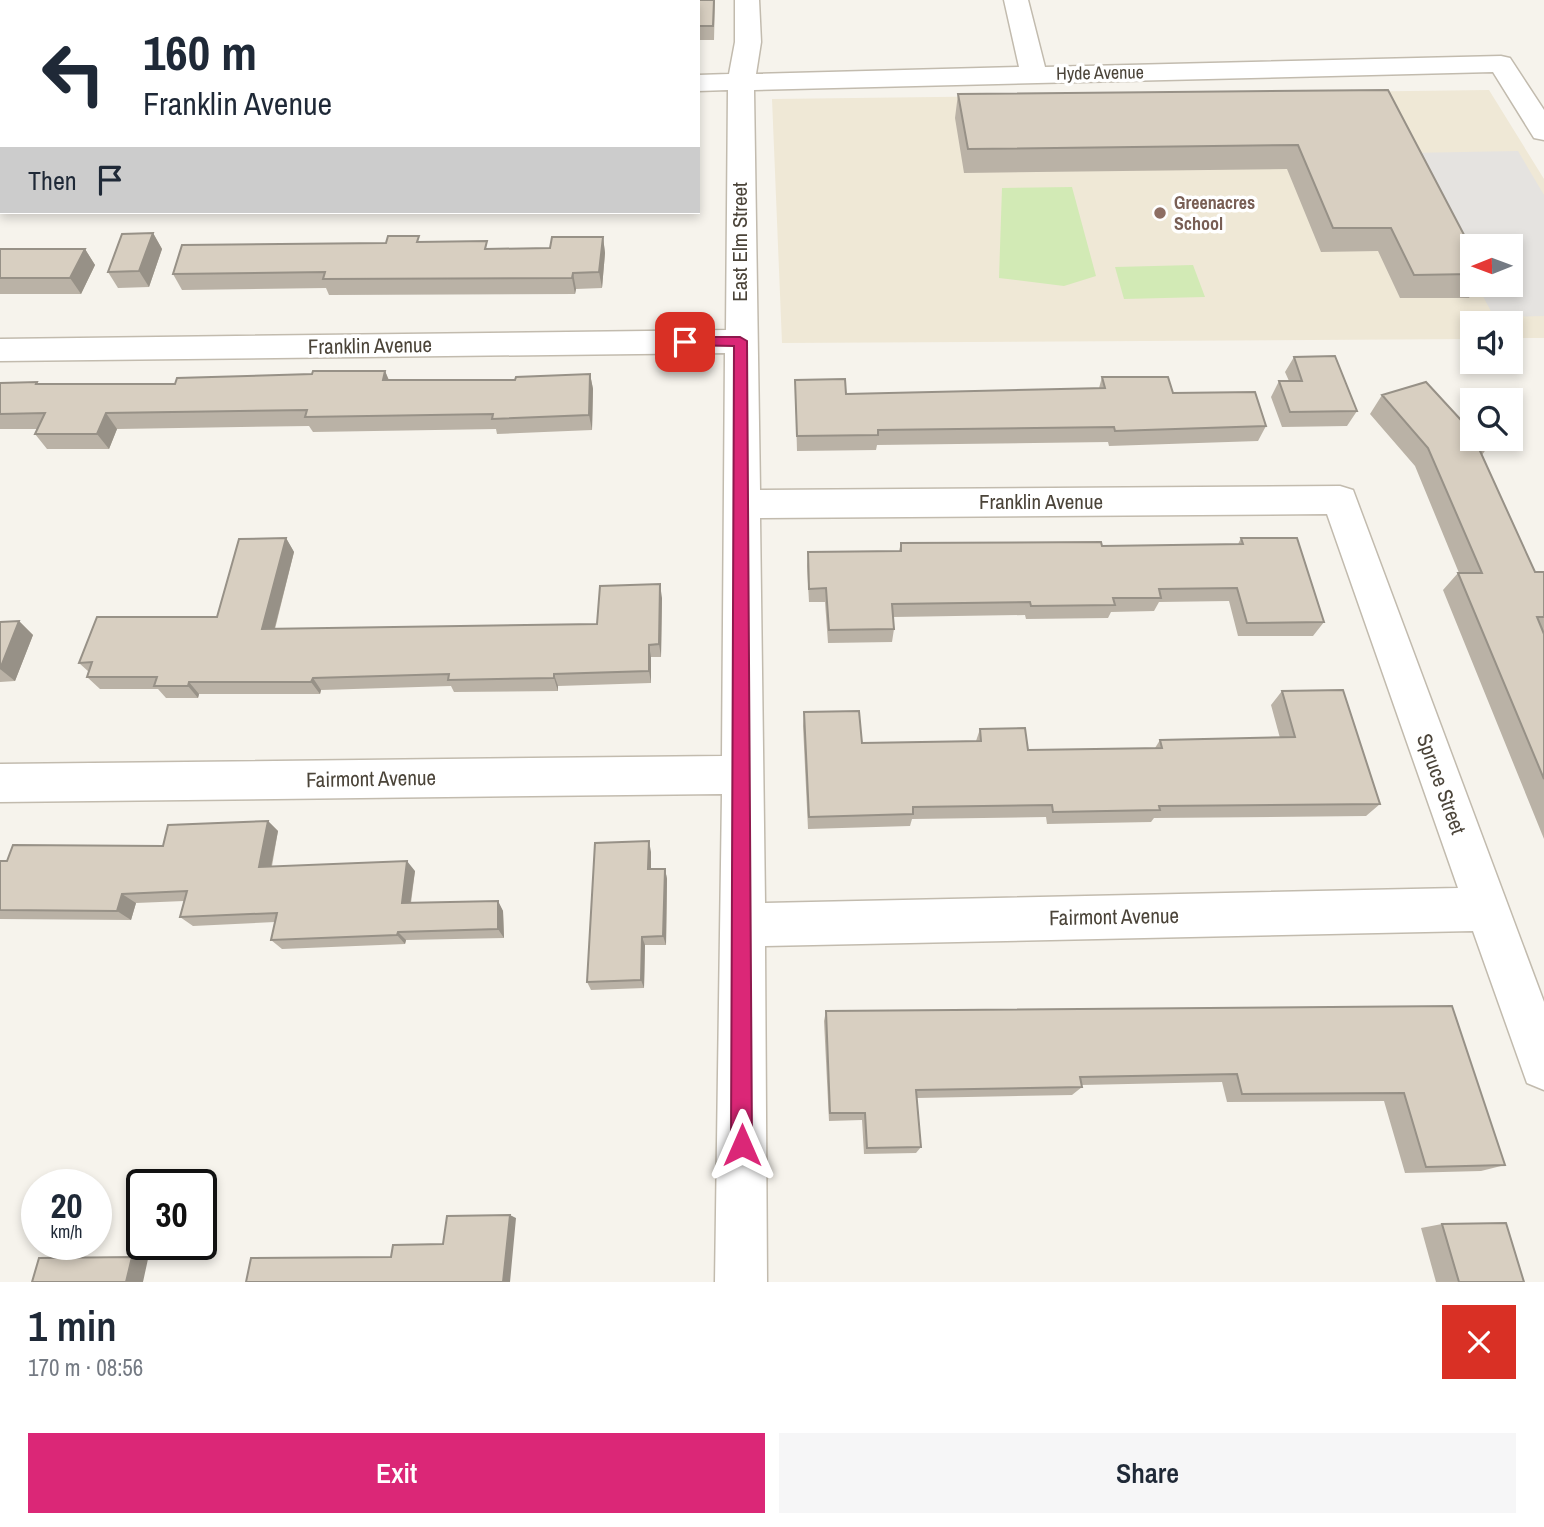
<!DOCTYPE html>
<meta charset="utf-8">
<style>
:root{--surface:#fff;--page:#f6f6f7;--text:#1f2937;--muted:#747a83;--accent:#db2777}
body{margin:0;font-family:"Archivo Narrow",sans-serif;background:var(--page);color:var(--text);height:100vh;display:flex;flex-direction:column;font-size:26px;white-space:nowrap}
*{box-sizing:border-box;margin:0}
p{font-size:23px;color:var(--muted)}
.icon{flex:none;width:38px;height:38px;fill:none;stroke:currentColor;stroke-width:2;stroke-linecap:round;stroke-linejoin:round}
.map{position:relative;height:1282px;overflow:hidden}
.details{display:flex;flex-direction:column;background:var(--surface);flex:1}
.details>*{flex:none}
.guide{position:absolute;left:0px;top:0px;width:700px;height:214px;box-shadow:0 4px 10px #0003;background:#fff;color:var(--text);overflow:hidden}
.needle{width:46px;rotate:269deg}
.tools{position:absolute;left:1460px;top:234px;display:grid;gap:14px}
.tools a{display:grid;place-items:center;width:63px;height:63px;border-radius:0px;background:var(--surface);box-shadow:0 4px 10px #0003;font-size:35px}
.speed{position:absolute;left:21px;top:1169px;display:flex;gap:14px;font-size:35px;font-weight:700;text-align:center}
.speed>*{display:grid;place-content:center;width:91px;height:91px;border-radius:50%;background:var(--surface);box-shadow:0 4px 10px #0003;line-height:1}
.speed small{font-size:18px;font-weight:400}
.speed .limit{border:4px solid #111;border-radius:10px;background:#fff;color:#111}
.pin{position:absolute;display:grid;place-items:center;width:60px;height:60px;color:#fff;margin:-30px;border-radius:14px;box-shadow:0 4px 10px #0006}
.me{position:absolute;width:77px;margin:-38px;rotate:0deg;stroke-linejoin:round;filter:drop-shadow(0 0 5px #0008)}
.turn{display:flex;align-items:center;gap:24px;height:147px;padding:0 28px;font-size:32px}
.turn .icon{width:91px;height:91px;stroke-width:2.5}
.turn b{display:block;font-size:49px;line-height:60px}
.then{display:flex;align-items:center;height:66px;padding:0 28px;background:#0003;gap:14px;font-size:26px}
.round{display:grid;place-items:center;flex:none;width:74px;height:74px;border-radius:0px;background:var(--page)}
.head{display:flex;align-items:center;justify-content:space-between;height:119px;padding:0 28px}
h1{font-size:42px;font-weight:600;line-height:52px}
.primary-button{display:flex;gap:14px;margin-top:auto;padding:14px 28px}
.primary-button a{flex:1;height:80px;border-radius:0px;background:var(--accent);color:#fff;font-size:28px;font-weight:600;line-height:80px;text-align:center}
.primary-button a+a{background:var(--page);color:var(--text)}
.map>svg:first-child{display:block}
</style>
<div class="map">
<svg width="1544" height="1282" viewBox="0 0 1544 1282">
<rect width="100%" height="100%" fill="#f6f3ec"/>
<path fill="#efe8d6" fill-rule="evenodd" d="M1489,90L1544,179V338H1510V324H1472V339L782,343L772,99ZM1472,247H1510V285H1472Z"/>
<path fill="#d2eab5" d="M1072,187L1096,276L1064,286L999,278L1002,188Z
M1193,265L1205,297L1124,299L1115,267Z"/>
<path fill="#e5e3e0" d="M1518,151L1544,195V316L1494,317L1477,285H1510V247H1472V275L1408,153Z"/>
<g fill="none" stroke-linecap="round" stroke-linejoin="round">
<g stroke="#c2bbae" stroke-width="3">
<path id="minor" d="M9,0H33L8,2Z
M735,0H759L761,42L756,74L1019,67L1004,0H1028L1045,67L1501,56L1510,58L1544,110V140L1534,138L1493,72L754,90L760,490L1340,486L1353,490L1544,1002V1090L1527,1083L1473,931L765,946L767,1282H715L722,794L0,802V764L722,756L725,353L0,361V339L726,330L728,90L698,91V75L729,74L735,42ZM1327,514L1458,888L765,903L760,518Z
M2,23V40L0,41V24Z
M0,77H2V93H0Z"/>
</g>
<use href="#minor" fill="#fff" fill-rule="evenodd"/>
</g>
<path fill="#bab2a6" d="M664,0H715L714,40H698V2Z
M1388,90L1472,250V285H1477L1469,298H1400L1378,251L1321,252L1287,169L964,173L955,118L958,94Z
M153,233L162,249L149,287L118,288L108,272Z
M603,237L605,253L602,288L576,289L575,294L329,295L326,288L182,290L173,274L386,243L421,242L489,249L550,248Z
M0,249H85L95,265L81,294H0Z
M1294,357L1357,411L1347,426L1282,427L1271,397L1279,381H1289L1285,372Z
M385,371L389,380H515L590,374L593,389L592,430L497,434L496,429L313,432L309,426L117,429L109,449H47L35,434L37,429H0V383L37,382L39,384H175Z
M1102,377L1173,393L1266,426L1258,441L1109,446L1108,442L877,445L876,450L797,451L795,380L846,394L1099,388Z
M1382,395L1487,448L1482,455L1535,572H1544V839L1443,590L1458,573H1459L1415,466L1370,414Z
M286,538L294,552L275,629L597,624L662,598L661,657H651V683L558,686V691L454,692L451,686L321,690L320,694H199L198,698H166L158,689H100L87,677L89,672L79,663L217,617Z
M1241,538L1324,622L1313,636H1238L1229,601L1159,602L1154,611L1111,612L1108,618L1026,619L1025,615L893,617L894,629L892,642L828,643L825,602H809L807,566L808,552L899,551L901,543L1102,546L1238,544Z
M19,621L33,635L15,681L0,682V622Z
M1282,691L1380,804L1366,816L1154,818L1151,822L1047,824L1046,817L912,819L910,826L808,829L803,726L804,712L862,743L976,741L980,729L1028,750L1155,748L1160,740L1280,738L1271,705Z
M268,821L278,831L272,866L415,871L411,903L498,901L503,911L504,938L406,940L405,944L282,949L271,940L275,922L193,926L180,917L184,901L136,903L131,920L0,919V861L163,846Z
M651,852V869H665L667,879L666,945H645L644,988L591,990L587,982Z
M1452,1006L1505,1165L1481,1171L1405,1173L1384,1101L1227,1102L1222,1082L1081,1085L1082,1087L1072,1095L917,1098L921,1147L916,1153L864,1154L862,1120L829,1121L824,1021L826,1011Z
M1442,1224L1524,1282H1436L1421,1228Z"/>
<path fill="#979187" d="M113,0H128V2H112Z
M153,233L162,249L149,287L139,271Z
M603,237L605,253L602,288L599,272Z
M85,249L95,265L81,294L70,278Z
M573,273L576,289L575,294L572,278Z
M385,371L391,386L383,380Z
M590,374L593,389L592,430L589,415Z
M106,413L117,429L109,449L97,434Z
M286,538L294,552L271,642L262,629Z
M660,584L662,598L661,657L659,644Z
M19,621L33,635L15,681L0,669Z
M649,645L651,657V683L649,671Z
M554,674L558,686V691L554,678Z
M313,678L321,690L320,694L311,682Z
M189,682L199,694L198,698L188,686Z
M268,821L278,831L269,877L259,867Z
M649,841L651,852V879L648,869Z
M407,861L415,871L409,912L402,903Z
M665,869L667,879L666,945L663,936Z
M122,894L136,903L131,920L117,911Z
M498,901L503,911L504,938L498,929Z
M398,932L406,940L405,944L397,935Z
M642,937L645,945L644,988L641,980Z
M510,1215L516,1218L510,1282H503Z
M132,1257L148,1259L143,1282H126Z"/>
<path fill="#d8cfc1" stroke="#979187" stroke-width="2" d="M49,0H113L112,2H48Z
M664,0H714L713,26H698V2H664Z
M1388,90L1472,250V274L1414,275L1391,228H1333L1298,145L968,149L958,94Z
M153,233L139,271L108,272L122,234Z
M388,236H419L417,242L487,241L485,249L550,248L552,237H603L599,272L573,273L572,278L323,279L325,272L173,274L182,245L386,243Z
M0,249H85L70,278H0Z
M1335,356L1357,411L1290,412L1279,381H1302L1294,357Z
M313,371H385L383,380H515L516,377L590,374L589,415L492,419L493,414L305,417L307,410L106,413L97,434H35L45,413L0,414V383L37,382L36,384H175L177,378L312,374Z
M1102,377H1168L1173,393L1255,392L1266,426L1115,431L1114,427L878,430V435L797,436L795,380L845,379L846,394L1105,388Z
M1426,382L1472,432V439H1479L1487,448L1480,451L1535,572H1544V617H1537L1544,634V779L1458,573H1482L1428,448L1382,395Z
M286,538L262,629L597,624L600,586L660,584L659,644L649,645V671L554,674V678L448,680L449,674L313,678L311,682H189L188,686H154L157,677H87L92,662L79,663L97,617H217L239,539Z
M1241,538H1297L1324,622L1247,623L1237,588L1159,589L1161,598H1113L1115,605L1031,606L1030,602L892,604L894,629L829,630L826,588L809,589L808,552L901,551V543L1101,542L1102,546L1243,544Z
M19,621L0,669V622Z
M1343,690L1380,804L1159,806L1160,810L1053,812L1052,805L913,807V814L809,817L804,712L859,711L862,743L981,741L980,729L1025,728L1028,750L1162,748L1160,740L1295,737L1282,691Z
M268,821L259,867L407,861L402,903L498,901V929L398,932L397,935L271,940L277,913L180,917L187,891L122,894L117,911L0,910V861H7L13,845L163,846L168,825Z
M649,841L648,869H665L663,936L642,937L641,980L587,982L595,843Z
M1452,1006L1505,1165L1426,1167L1404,1093L1242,1094L1237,1074L1080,1077L1082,1087L916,1090L921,1147L867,1148L865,1113H830L826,1011Z
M510,1215L503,1282H246L251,1258L391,1257L393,1245L443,1244L447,1216Z
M1506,1223L1524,1282H1459L1442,1224Z
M132,1257L126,1282H32L39,1258Z"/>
<path fill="#db2777" stroke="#8e194d" stroke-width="2" d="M685,337H740L747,341L752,1145L749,1152L742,1155L734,1152L731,1145L734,346L681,345L679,342Z"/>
<circle fill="#8d6e63" stroke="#fff" stroke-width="2.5" cx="1160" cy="213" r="7"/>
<g text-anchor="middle" stroke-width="7" stroke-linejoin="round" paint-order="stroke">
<g font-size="18" fill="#4b4439" stroke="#fff">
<text transform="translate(1100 73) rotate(-1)" y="6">Hyde Avenue</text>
</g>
<g font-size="18" font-weight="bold" fill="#785e54" stroke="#fff" text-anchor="start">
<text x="1174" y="209">Greenacres<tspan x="1174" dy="21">School</tspan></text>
</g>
<g font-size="21" fill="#4b4439" stroke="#fff">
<text transform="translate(740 242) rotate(-90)" y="7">East Elm Street</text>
<text transform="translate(370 346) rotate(-1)" y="7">Franklin Avenue</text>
<text x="1041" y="509">Franklin Avenue</text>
<text transform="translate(371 779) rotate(-1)" y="7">Fairmont Avenue</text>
<text transform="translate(1441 784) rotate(70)" y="7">Spruce Street</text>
<text transform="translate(1114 917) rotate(-1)" y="7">Fairmont Avenue</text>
</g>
</g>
</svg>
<div class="tools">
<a><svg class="needle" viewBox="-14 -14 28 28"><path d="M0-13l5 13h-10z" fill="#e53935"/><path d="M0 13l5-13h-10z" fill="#747a83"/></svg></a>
<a><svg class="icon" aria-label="sound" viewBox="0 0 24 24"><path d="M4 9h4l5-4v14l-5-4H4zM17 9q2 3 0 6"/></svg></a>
<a><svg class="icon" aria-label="search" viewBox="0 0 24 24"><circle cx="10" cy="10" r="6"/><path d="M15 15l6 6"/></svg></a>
</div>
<div class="speed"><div>20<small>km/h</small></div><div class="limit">30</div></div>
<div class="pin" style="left:685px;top:342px;background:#d93025"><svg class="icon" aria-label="arrive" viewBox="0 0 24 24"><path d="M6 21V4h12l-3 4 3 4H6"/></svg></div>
<svg class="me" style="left:742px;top:1145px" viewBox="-20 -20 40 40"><path d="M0-17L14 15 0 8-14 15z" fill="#db2777" stroke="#fff" stroke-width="4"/></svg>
<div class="guide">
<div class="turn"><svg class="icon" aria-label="left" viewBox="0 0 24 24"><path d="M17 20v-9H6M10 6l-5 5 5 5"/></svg><div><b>160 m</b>Franklin Avenue</div></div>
<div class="then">Then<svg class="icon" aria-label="arrive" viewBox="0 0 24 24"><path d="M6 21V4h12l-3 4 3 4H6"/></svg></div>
</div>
</div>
<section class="details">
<div class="head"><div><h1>1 min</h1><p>170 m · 08:56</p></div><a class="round" style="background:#d93025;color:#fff"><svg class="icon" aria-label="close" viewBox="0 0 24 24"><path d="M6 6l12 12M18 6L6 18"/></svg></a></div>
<div class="primary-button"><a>Exit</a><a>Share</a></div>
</section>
